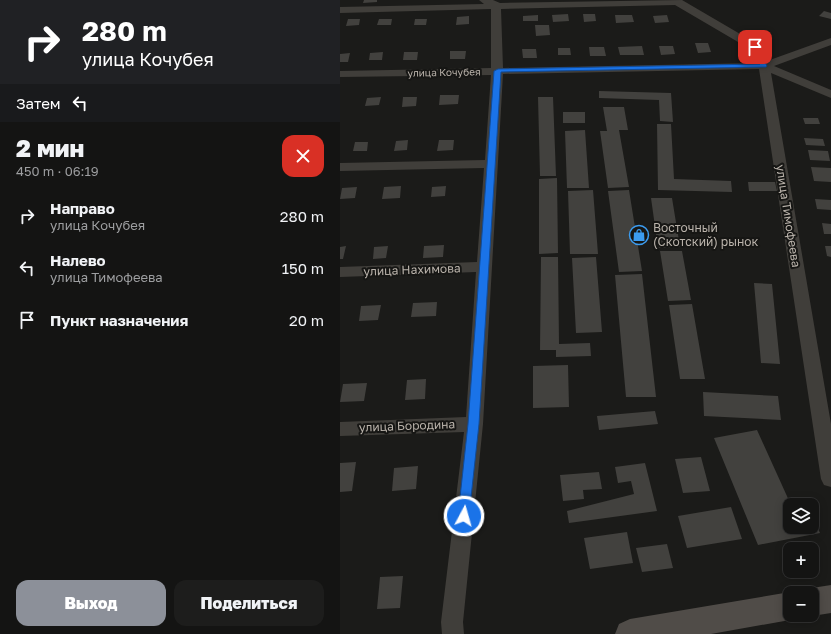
<!DOCTYPE html>
<html lang="ru">
<meta charset="utf-8">
<style>
:root{--surface:#141413;--page:#1d1d1c;--text:#f1f3f6;--muted:#9d9ea0;--line:#333;--accent:#8c9099}
body{margin:0;font-family:"Golos Text",sans-serif;background:var(--page);color:var(--text);height:100vh;display:flex;flex-direction:column;font-size:15px;white-space:nowrap}
*{box-sizing:border-box;margin:0}
p{font-size:13px;color:var(--muted)}
.icon{flex:none;width:22px;height:22px;fill:none;stroke:currentColor;stroke-width:2;stroke-linecap:round;stroke-linejoin:round}
.map{position:relative;flex:1;overflow:hidden}
.sheet{display:flex;flex-direction:column;background:var(--surface);width:340px}
.sheet>*{flex:none}
.banner{background:#202124;color:#fff;overflow:hidden}
.buttons{position:absolute;left:443px;top:498px;display:grid;gap:8px}
.buttons a{display:grid;place-items:center;width:36px;height:36px;border-radius:8px;background:var(--surface);box-shadow:0 2px 10px #0003,0 0 0 1px var(--line);font-size:20px}
.pin{position:absolute;display:grid;place-items:center;width:34px;height:34px;color:#fff;margin:-17px;border-radius:8px;box-shadow:0 2px 6px #0006}
.me{position:absolute;width:44px;margin:-22px;rotate:6deg;stroke-linejoin:round;filter:drop-shadow(0 0 3px #0008)}
.turn{display:flex;align-items:center;gap:14px;height:84px;padding:0 16px;font-size:18px}
.turn .icon{width:52px;height:52px;stroke-width:2.5}
.turn b{display:block;font-size:28px;line-height:34px}
.then{display:flex;align-items:center;height:38px;padding:0 16px;background:#0003;gap:8px;font-size:15px}
.round{display:grid;place-items:center;flex:none;width:42px;height:42px;border-radius:12px;background:var(--page)}
.headline{display:flex;align-items:center;justify-content:space-between;height:68px;padding:0 16px}
h1{font-size:24px;font-weight:800;line-height:30px}
.cta{display:flex;gap:8px;margin-top:auto;padding:8px 16px}
.cta a{flex:1;height:46px;border-radius:12px;background:var(--accent);color:#fff;font-size:16px;font-weight:800;line-height:46px;text-align:center}
.cta a+a{background:var(--page);color:var(--text)}
ul{padding:0;list-style:none}
li{display:flex;align-items:center;gap:12px;height:52px;padding:0 16px}
li div{flex:1}
li b{display:block;font-size:15px}
li em{font-style:normal}
main{display:flex;flex:1;min-height:0}
.map>svg:first-child{display:block}
</style>
<main>
<section class="sheet">
<div class="banner">
<div class="turn"><svg class="icon" aria-label="right" viewBox="0 0 24 24"><path d="M7 20v-9h11M14 6l5 5-5 5"/></svg><div><b>280 m</b>улица Кочубея</div></div>
<div class="then">Затем<svg class="icon" aria-label="left" viewBox="0 0 24 24"><path d="M17 20v-9H6M10 6l-5 5 5 5"/></svg></div>
</div>
<div class="headline"><div><h1>2 мин</h1><p>450 m · 06:19</p></div><a class="round" style="background:#d93025;color:#fff"><svg class="icon" aria-label="close" viewBox="0 0 24 24"><path d="M6 6l12 12M18 6L6 18"/></svg></a></div>
<ul>
<li><svg class="icon" aria-label="right" viewBox="0 0 24 24"><path d="M7 20v-9h11M14 6l5 5-5 5"/></svg><div><b>Направо</b><p>улица Кочубея</p></div><em>280 m</em></li>
<li><svg class="icon" aria-label="left" viewBox="0 0 24 24"><path d="M17 20v-9H6M10 6l-5 5 5 5"/></svg><div><b>Налево</b><p>улица Тимофеева</p></div><em>150 m</em></li>
<li><svg class="icon" aria-label="arrive" viewBox="0 0 24 24"><path d="M6 21V4h12l-3 4 3 4H6"/></svg><div><b>Пункт назначения</b></div><em>20 m</em></li>
</ul>
<div class="cta"><a>Выход</a><a>Поделиться</a></div>
</section>
<div class="map">
<svg width="491" height="634" viewBox="0 0 491 634">
<rect width="100%" height="100%" fill="#1b1b19"/>
<path fill="#42413e" d="M24,0H37V2L23,3Z
M484,11L491,13V19L479,16Z
M228,14L229,21L213,22L212,15Z
M243,14H255L256,21L244,22Z
M198,15V21H183V16Z
M275,15H292L294,22L276,23Z
M327,15L329,22L315,23L313,16Z
M129,16V24L116,25L117,17Z
M8,19H20L19,25L6,26Z
M39,19H52L51,25H37Z
M75,19H87L86,25H74Z
M195,25H209L210,35L196,36Z
M355,43H368L371,52L358,53Z
M302,46L304,55H280L278,47Z
M319,46H333L335,54L321,55Z
M249,47H264L266,56H250Z
M218,48H230L231,55H218Z
M182,49H196L197,58H183Z
M110,51H126L125,59H110Z
M43,52L42,60H29L30,53Z
M64,52H78L77,60H63Z
M10,53L8,62H0V54Z
M259,91L331,93L333,122L320,121L319,100L259,98Z
M100,95H119L118,104L99,105Z
M41,97L39,105L25,106L27,98Z
M63,97H77L76,106L62,107Z
M198,97H213L216,176H200Z
M263,107H284L288,130H279L289,187L268,188L260,131H267Z
M223,112H245V123H223Z
M463,118H478L480,124H465Z
M317,124H331L334,179L391,181L392,192L318,190Z
M245,130L249,188H227L225,131Z
M464,138L483,139L485,146L466,145Z
M68,140L67,150L54,151L56,141Z
M99,140H114L113,150L97,151Z
M15,142H28L27,151H13Z
M468,150L488,151L490,161L470,160Z
M471,167L491,168V182L474,181Z
M217,178L218,253L199,254V179Z
M408,182H435L437,191H409Z
M61,186L60,198L42,199L44,187Z
M106,186L105,196L91,197L92,187Z
M17,187L15,198L0,199L2,188Z
M253,190L258,254H230L228,191Z
M289,190L302,271L279,272L268,191Z
M311,198H332L340,247L318,248Z
M475,199L491,200V210L477,209Z
M482,223L491,224V234H484Z
M104,245L103,257L83,258L84,246Z
M6,246L3,259H0V247Z
M48,246L46,258L33,259L34,247Z
M485,246H491V257L487,256Z
M320,251H342L351,300L328,301Z
M201,257H218L219,344L250,343L251,356L216,357V350H200Z
M256,257L262,332L236,333L232,258Z
M302,274L316,397H286L275,275Z
M414,283L432,284L440,364L421,363Z
M97,302L96,316L71,317L73,303Z
M352,304L365,379H340L329,305Z
M41,305L38,320L19,321L21,306Z
M228,365L229,407L193,408V366Z
M86,379L85,399L65,400L67,380Z
M27,383L24,401L0,402L3,384Z
M363,392L438,396L441,420L364,416Z
M315,411L318,424L259,430L257,416Z
M417,430L451,505L450,527H472V516L480,533L418,545L374,438Z
M361,457L370,491L343,493L335,459Z
M16,462L12,491L0,492V463Z
M305,463L317,511L229,523L227,511L294,494L291,481L278,483L275,467Z
M78,466L76,489L52,491L54,468Z
M259,472L262,489L243,490L244,499L223,501L220,475Z
M391,507L402,539L347,548L338,516Z
M287,532L293,563L250,569L244,538Z
M327,544L333,568L302,572L296,548Z
M63,576L60,608L37,609L40,577Z"/>
<g fill="none" stroke-linecap="round" stroke-linejoin="round">
<path fill="#403e3a" fill-rule="evenodd" d="M139,0H153L160,3L342,0L419,45L427,61L491,38V45L434,66L491,90V98L431,73L491,424V487L484,485L481,479L419,69L163,74L143,424L123,622L124,634H102L101,622L124,432L0,436V422L126,417L136,272L0,277V267L137,262L144,168L0,171V163L145,160L151,75L0,77V71L151,68V9L0,13V7L144,4ZM335,5L410,49L417,63L163,68L161,9Z"/>
<path fill="#504c48" fill-rule="evenodd" d="M491,585V613L472,616L470,615H472V593L462,592L472,588Z
M450,592L452,593H450V615H461L450,620L371,634H275L279,624L290,619Z"/>
</g>
<path fill="#1a73e8" stroke="#114b97" d="M412,46L418,47L427,66L426,67L161,72L139,424L129,516L128,519L124,520L120,519L118,516L128,424L154,71L158,69L420,64L412,47Z"/>
<defs>
<g id="shop-ring" transform="scale(1)"><circle r="9.5" fill="#161614" stroke="#3c9cf0" stroke-width="1.5"/><path d="M-5-2.5h2.3a2.7 3.5 0 0 1 5.4 0H5L5.5 6h-11ZM-1.5-2.5h3a1.5 2.3 0 0 0-3 0Z" fill="#3c9cf0"/></g>
</defs>
<g fill-rule="evenodd">
<use href="#shop-ring" x="299" y="235"/>
</g>
<g text-anchor="middle" stroke-width="4" stroke-linejoin="round" paint-order="stroke">
<g font-size="10" fill="#bab3ab" stroke="#161614">
<text transform="translate(104 72) rotate(-1)" y="4">улица Кочубея</text>
</g>
<g font-size="12" fill="#bab3ab" stroke="#161614">
<text transform="translate(448 216) rotate(81)" y="4">улица Тимофеева</text>
<text transform="translate(72 270) rotate(-2)" y="4">улица Нахимова</text>
<text transform="translate(67 426) rotate(-2)" y="4">улица Бородина</text>
</g>
<g font-size="12" fill="#bab3ab" stroke="#161614" text-anchor="start">
<text x="313" y="232">Восточный<tspan x="313" dy="14">(Скотский) рынок</tspan></text>
</g>
</g>
</svg>
<div class="buttons">
<a><svg class="icon" aria-label="layers" viewBox="0 0 24 24"><path d="M12 4l9 5-9 5-9-5zM3 14l9 5 9-5"/></svg></a>
<a>+</a>
<a>−</a>
</div>
<div class="pin" style="left:415px;top:47px;background:#d93025"><svg class="icon" aria-label="arrive" viewBox="0 0 24 24"><path d="M6 21V4h12l-3 4 3 4H6"/></svg></div>
<svg class="me" style="left:124px;top:516px" viewBox="-20 -20 40 40"><circle r="17" fill="#1a73e8" stroke="#fff" stroke-width="3"/><path d="M0-11L8 9 0 5-8 9z" fill="#fff"/></svg>
</div>
</main>
